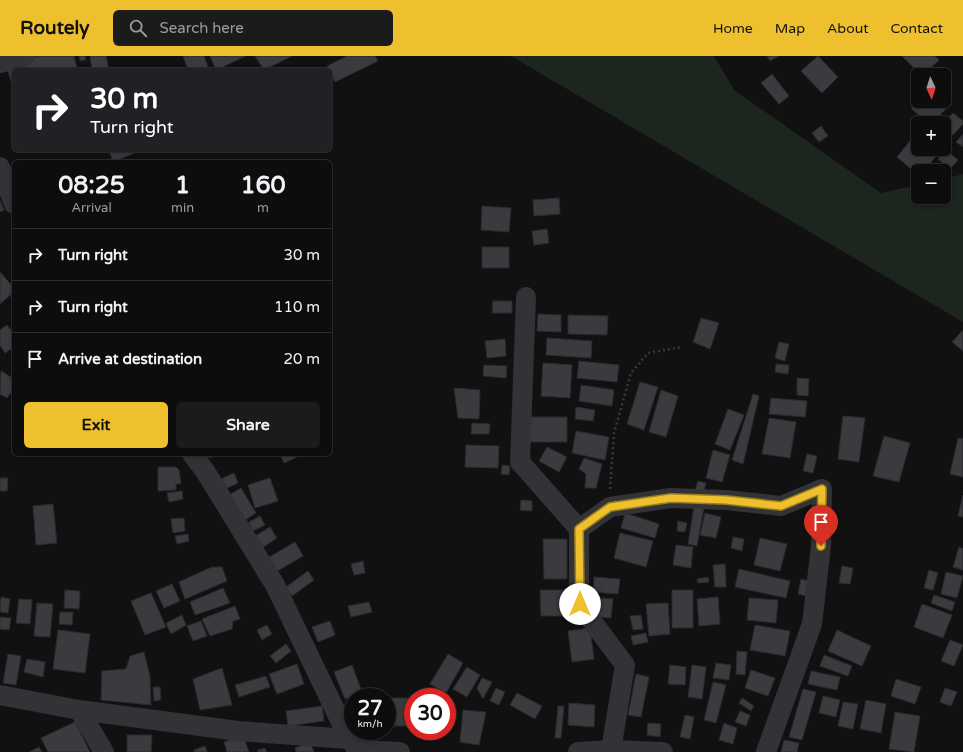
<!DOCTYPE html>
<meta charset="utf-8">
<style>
:root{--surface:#0d0d0e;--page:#1b1b1c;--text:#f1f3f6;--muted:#9a9c9e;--line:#2d2d2e;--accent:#eec02d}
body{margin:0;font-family:"Varela Round",sans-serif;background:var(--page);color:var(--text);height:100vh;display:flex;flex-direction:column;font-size:15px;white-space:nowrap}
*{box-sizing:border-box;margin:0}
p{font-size:13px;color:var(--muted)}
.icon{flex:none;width:22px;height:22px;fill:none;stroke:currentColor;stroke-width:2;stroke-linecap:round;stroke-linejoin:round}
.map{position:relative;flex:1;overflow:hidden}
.drawer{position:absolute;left:12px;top:104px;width:320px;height:296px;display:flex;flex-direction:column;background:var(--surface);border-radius:6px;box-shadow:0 2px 6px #0003,0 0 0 1px var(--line)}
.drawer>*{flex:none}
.banner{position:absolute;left:12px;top:12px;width:320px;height:84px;border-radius:6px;box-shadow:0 2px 6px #0003,0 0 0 1px var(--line);background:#202124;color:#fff;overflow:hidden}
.needle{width:26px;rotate:176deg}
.fabs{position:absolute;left:911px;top:12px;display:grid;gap:8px}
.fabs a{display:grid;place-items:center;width:40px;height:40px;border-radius:6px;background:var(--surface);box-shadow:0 2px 6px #0003,0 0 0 1px var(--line);font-size:20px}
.speed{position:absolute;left:344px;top:632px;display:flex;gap:8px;font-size:20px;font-weight:700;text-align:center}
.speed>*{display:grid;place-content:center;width:52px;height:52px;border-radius:50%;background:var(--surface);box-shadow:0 2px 6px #0003,0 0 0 1px var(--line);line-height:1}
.speed small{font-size:10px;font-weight:400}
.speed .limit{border:6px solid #d22;background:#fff;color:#111}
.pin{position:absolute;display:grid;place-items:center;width:34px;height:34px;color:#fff;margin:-41px -17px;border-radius:50% 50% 50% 0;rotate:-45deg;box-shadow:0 0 4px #0007}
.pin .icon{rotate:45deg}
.me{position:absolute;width:44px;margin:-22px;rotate:0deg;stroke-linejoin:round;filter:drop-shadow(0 0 3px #0008)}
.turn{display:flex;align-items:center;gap:14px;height:84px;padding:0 12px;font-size:18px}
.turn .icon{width:52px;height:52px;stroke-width:2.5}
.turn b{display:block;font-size:28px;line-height:34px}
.eta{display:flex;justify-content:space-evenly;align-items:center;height:68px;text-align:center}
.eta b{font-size:24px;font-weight:700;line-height:28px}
.cta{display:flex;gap:8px;margin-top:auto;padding:8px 12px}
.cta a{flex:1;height:46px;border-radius:6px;background:var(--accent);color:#111;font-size:16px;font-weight:700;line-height:46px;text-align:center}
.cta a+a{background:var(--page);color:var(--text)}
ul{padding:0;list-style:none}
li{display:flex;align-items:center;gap:12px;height:52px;padding:0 12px;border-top:1px solid var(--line)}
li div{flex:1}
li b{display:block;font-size:15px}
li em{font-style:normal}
header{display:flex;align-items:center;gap:24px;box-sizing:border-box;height:56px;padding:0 20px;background:var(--accent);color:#111}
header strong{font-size:19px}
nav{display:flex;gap:22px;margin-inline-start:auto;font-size:14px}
.search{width:280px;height:36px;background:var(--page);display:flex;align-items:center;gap:10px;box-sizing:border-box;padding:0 14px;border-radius:6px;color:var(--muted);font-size:15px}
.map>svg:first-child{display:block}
</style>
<header>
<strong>Routely</strong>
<div class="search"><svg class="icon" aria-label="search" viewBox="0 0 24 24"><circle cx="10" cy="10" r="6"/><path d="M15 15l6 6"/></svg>Search here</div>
<nav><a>Home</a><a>Map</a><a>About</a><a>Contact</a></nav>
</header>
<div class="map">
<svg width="963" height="696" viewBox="0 0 963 696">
<rect width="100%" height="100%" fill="#111112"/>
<path fill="#1d251f" d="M511,0H714L734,34L881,137L918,129V141H944V123L963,118V266Z"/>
<path fill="#3b3b3f" stroke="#2b2b2e" d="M38,0H74L77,12L69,14H14V28L12,29L6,8Z
M79,0H85L86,4L80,5Z
M90,0H106L109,14H92Z
M183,0H204L209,14H188Z
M210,0H246L216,14Z
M255,0H292L264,14Z
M347,0H375L378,5L335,26L327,10Z
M767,0H779L770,5Z
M818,0L838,21L822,37L801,15Z
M902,0H935L939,4L923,19H921Z
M772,18L789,40L779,48L761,27Z
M918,45H937L946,53L932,67H927L911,52Z
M953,57L963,65V68L953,79L944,71V67Z
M821,70L828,80L819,86L812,77Z
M918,75V93H942L924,115H918V119L897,101Z
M963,78V91L956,86Z
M109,94H139V95L113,106Z
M946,94L958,104L950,113L938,103Z
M559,142L560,158L534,160L533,144Z
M0,144L4,154L0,156Z
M482,150L511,152L509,176L481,174Z
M547,173L549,187L534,189L532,175Z
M482,191H509V212H482Z
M0,216L14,232V236L0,248Z
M493,245H512V257H492Z
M538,258L561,259V276L537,275Z
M568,259L608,260L607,279L568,278Z
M701,262L719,267L710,293L693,286Z
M7,269L14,278V291L5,297L0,289V274Z
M963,274V295L952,286Z
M547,282L592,285L591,302L546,299Z
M505,283L506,300L487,302L485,285Z
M779,286L789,288L785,305L775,302Z
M579,305L619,309L617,326L577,322Z
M543,307L572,309L570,342L541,340Z
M776,308L789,309L788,318L775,316Z
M484,309L507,310L506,322L483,320Z
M1,315L14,323V333L7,342L0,338Z
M797,322L809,323L808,340L797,339Z
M640,326L658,331L644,374L627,368Z
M581,329L614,334L612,350L579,345Z
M454,332L480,334L479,363L458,362Z
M661,334L678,340L666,381L649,376Z
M753,338L759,340L743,408L732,404Z
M771,342L807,345L805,361L769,358Z
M576,351L595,354L593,365L575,363Z
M728,353L744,359L730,394L715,388Z
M843,360L865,362L859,406L838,403Z
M527,361H567V386H526Z
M769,362L796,366L790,402L762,398Z
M472,367L490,368L489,378H471Z
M576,375L609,381L605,404L572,397Z
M884,380L910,387L899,426L873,420Z
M958,382L963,383V421L950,418Z
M466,389L499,390L498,412L465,411Z
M547,391L567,401L559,416L539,405Z
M713,394L730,399L722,426L706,422Z
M208,398H224L209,402Z
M280,398H304L284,407Z
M807,398L817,400L813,417L803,415Z
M584,402L602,408L596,432H585L586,418L579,413Z
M502,409L510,410L509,419L501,418Z
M158,411H176L179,414L181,428H176V434L158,435Z
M234,417L238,427L225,433L221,423Z
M0,422H8L7,435H0Z
M270,422L278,445L255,452L248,429Z
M698,425L706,427L703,439L694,437Z
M241,432L256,457L242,466L226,441Z
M182,435L183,443L169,446L167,437Z
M963,439V461L958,460Z
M521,444L532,445V455L520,454Z
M53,448L57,487L36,489L33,450Z
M694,450L704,451L697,490L688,488Z
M625,457L659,468L655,482L621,472Z
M705,457L721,461L716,482L700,479Z
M260,460L265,469L253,475L249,466Z
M184,462L185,475L173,477L171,463Z
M678,465L687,467L685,476L677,475Z
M270,471L277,482L262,492L255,480Z
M620,477L653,485L646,511L614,502Z
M188,478L189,485L177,488L175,480Z
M733,481L744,483L742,495L731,492Z
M760,482L787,488L780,515L754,509Z
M543,483H567V523H544Z
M295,486L303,500L274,517L266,503Z
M676,489L693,491L691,512L673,509Z
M959,491L963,493V514L953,511Z
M363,505L365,517L354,519L351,508Z
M725,508L726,531H715L713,509Z
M842,510L853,512L850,528L839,527Z
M212,511H222L227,525L185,543L179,526Z
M739,513L790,525L786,542L735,531Z
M929,514L938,517L933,534L924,532Z
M308,515L314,524L292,540L286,531Z
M946,516L963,520L957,542L941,538Z
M594,521L620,523L618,538L593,536Z
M708,521L709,526L698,527L697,523Z
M801,523L809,525L806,540L798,538Z
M172,528L180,545L164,552L156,535Z
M223,532L230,547L195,559L190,546Z
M65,534L80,535L79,553L64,552Z
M540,534H563V560H541Z
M672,534H693V572H672Z
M151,537L166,571L145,579L131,545Z
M934,539L955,546L952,555L931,547Z
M1,541L10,543L8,557L0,556Z
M592,541L613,543L611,562L590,560Z
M718,541L720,568L699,570L697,543Z
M749,542L778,544L776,567L747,564Z
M19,543L32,544L30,568L16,567Z
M369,546L372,556L351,561L348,550Z
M37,547L53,548L50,581L34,580Z
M668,547L670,578L649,580L646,548Z
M922,548L952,559L943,582L914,571Z
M235,550L240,563L233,565L232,573L210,580L202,563Z
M60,556H73L72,569L59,568Z
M182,559L186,569L171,578L166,567Z
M641,559L643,573L633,574L630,560Z
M0,561L11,562L9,574L0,573Z
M201,565L207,580L193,585L187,570Z
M330,565L335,579L318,586L312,571Z
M267,569L272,578L262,584L257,574Z
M755,569L790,575L785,600L750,594Z
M590,572L594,603L572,606L568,575Z
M58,574L90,578L85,617L53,613Z
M837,574L871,590L862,610L828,595Z
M646,577L648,586L633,589L631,580Z
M950,584L963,589L954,610L941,605Z
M286,588L291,595L276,607L270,600Z
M737,595L747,596L745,619L736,618Z
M144,596L150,621L151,649L101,644L102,615L126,613L130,600Z
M8,598L21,600L16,629L3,627Z
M448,598L463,607L446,637L430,628Z
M824,599L852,610L848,620L820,610Z
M27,603L45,606L43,621L24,616Z
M716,607L731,609L729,624L713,622Z
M297,608L304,628L277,638L269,618Z
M352,609L362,636L345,643L334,616Z
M670,609L686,611L685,629L668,628Z
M692,609L706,611L702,643L688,641Z
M467,611L480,619L467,641L453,633Z
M222,612L232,649L200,654L193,623Z
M751,614L775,622L768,640L745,632Z
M811,615L840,621L837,634L808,628Z
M636,618L649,621L641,661L628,659Z
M266,620L270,631L239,641L235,629Z
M482,622L492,626L483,643L477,632Z
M896,623L921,631L915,648L891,640Z
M713,626L726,629L716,667L704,664Z
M153,631H160L161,644L154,645Z
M496,632L505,636L499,649L490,645Z
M945,632L957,636L951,650L940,646Z
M803,633L816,636L802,684L789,681Z
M517,637L542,650L535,663L510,649Z
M823,640L840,644L836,661L819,657Z
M387,642H413L412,670H387Z
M742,642L754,650L751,655L739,647Z
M866,644L886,648L881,677L860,673Z
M843,646L858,648L853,673L838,670Z
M569,647L595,649L594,671L568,669Z
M322,650L324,665L288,670L286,655Z
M558,650H564L561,682H555Z
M463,654L486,656L479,689L460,686Z
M740,655L750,659L746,670L735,666Z
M895,656L920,660L914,696L889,693Z
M685,659L694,661L690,683L680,681Z
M447,662H449L450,676H438L447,675Z
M75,666L90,696H48L41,682Z
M648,667L661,668L660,681L647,679Z
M724,667L737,672L733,688L719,684Z
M355,675H374L377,678L366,688Z
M127,679H152L151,696H127Z
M243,679L249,696H227L224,686Z
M784,684L799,687L797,696H781Z
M310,686L314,696H296L295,692Z
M205,690L207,696H194V694Z
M39,691L42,696H29Z
M265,692L267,696H258V694Z"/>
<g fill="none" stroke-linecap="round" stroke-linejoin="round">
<path stroke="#38393e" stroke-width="2.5" stroke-dasharray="2 3" stroke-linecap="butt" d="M610,433L614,377L631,317L648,297L682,291"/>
<path stroke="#323237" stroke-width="20" d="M0,7L25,0
M0,111L14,148
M526,241L520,406L579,473V548L625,609L611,694
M192,398L205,415L275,529L349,683L360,696
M579,473L610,451L671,442L726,444L781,450L822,433L821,490L812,568L766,696
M0,639L79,654L238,675L349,683
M79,654L104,696
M359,694L400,696
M578,696L611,694L663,696"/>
</g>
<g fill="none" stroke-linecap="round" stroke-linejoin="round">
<g stroke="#9b7d1d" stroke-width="10">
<path id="route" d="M580,548L579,473L610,451L671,442L726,444L781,450L822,433L821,490"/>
</g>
<use href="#route" stroke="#eec02d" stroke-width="7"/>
</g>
</svg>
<div class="fabs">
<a><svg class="needle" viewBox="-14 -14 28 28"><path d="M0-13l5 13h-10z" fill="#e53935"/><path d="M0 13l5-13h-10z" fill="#9a9c9e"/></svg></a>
<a>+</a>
<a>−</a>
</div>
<div class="speed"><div>27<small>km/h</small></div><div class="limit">30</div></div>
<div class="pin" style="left:821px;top:490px;background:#d93025"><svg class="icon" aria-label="arrive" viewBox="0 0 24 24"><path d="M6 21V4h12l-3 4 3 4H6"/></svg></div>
<svg class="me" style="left:580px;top:548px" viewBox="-20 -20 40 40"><circle r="19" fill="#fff"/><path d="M0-13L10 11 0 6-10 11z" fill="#eec02d"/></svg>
<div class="banner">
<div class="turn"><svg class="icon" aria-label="right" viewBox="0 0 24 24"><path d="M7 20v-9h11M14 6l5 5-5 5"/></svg><div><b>30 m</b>Turn right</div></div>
</div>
<section class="drawer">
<div class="eta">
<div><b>08:25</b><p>Arrival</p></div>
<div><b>1</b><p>min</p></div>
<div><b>160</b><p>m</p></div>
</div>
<ul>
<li><svg class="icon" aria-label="right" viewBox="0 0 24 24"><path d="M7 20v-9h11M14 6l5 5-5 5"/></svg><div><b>Turn right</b></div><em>30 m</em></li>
<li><svg class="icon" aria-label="right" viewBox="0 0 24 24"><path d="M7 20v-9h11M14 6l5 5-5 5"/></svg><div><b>Turn right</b></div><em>110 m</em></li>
<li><svg class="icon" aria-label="arrive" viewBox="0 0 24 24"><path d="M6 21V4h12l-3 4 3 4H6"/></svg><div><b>Arrive at destination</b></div><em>20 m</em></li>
</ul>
<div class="cta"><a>Exit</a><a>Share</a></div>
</section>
</div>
